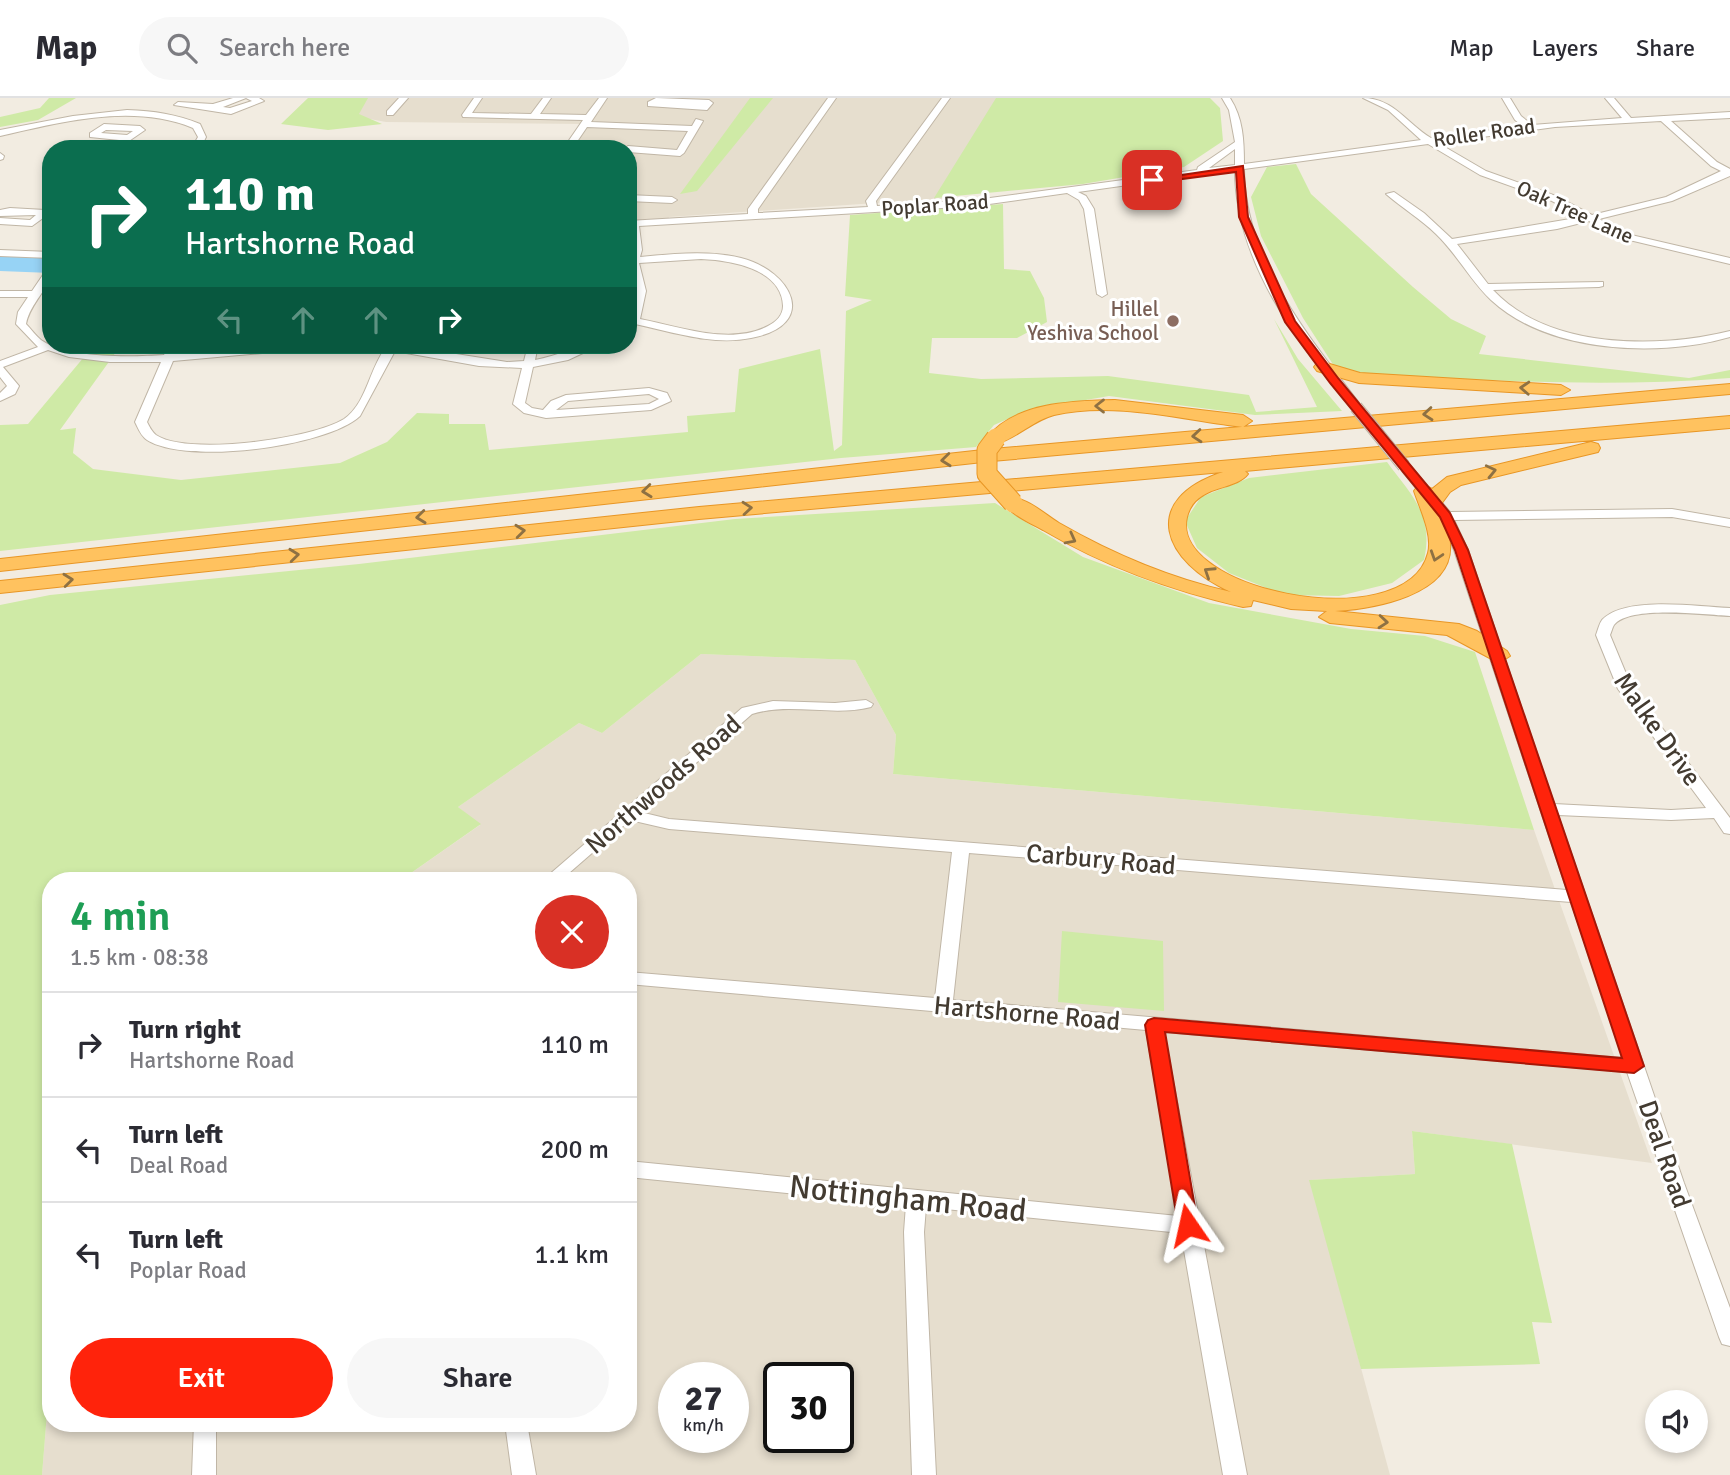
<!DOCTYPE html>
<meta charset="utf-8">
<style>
:root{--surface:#fff;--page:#f7f7f7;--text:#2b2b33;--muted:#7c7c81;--line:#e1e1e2;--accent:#ff230b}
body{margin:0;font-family:Signika,sans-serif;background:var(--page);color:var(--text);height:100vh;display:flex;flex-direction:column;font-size:26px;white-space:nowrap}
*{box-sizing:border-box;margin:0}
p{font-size:23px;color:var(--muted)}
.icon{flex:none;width:38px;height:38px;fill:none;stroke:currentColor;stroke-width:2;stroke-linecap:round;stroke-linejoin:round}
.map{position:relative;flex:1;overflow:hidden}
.drawer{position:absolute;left:42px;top:774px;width:595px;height:560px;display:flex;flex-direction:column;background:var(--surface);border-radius:28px;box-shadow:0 4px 10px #0003}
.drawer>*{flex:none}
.top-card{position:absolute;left:42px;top:42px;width:595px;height:214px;border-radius:28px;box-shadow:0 4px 10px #0003;background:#0b6e4f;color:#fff;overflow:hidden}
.controls{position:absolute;left:1645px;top:1292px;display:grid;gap:14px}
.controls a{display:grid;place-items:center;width:63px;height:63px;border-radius:50%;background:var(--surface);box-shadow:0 4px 10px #0003;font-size:35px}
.speed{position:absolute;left:658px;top:1264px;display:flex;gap:14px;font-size:35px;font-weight:700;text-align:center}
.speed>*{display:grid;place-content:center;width:91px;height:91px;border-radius:50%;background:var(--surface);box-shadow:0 4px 10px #0003;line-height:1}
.speed small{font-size:18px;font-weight:400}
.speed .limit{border:4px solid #111;border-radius:10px;background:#fff;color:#111}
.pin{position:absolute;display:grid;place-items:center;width:60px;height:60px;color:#fff;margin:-30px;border-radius:14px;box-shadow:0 4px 10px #0006}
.me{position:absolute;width:77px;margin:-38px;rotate:349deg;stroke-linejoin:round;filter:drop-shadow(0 0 5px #0008)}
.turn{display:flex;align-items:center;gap:24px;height:147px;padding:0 28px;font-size:32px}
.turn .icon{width:91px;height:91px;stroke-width:2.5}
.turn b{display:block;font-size:49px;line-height:60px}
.lanes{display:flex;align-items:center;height:66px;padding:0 28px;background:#0003;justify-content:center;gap:35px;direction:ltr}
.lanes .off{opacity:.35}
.round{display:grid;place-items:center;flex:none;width:74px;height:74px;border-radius:37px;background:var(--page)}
.overview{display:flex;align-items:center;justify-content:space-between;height:119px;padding:0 28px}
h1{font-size:42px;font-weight:600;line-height:52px;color:#1e9e55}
.action{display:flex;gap:14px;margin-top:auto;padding:14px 28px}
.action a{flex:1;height:80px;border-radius:42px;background:var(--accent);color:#fff;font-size:28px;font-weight:600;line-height:80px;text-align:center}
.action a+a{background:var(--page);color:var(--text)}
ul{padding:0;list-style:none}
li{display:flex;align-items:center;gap:21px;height:105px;padding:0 28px;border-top:2px solid var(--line)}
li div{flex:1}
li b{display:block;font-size:26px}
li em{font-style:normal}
header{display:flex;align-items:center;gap:42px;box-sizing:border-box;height:98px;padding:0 35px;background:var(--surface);border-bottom:2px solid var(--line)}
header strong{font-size:33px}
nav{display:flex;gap:38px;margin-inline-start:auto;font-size:24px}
.search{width:490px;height:63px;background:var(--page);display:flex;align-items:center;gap:18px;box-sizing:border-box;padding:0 24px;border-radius:38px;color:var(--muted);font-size:26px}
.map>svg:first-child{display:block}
</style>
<header>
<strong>Map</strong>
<div class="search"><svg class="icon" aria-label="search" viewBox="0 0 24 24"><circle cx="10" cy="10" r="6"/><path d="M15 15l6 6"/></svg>Search here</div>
<nav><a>Map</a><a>Layers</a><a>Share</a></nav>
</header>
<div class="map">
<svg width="1730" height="1377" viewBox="0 0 1730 1377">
<rect width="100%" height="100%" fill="#f2ece1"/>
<path fill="#e6dece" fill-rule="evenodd" d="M361,0H1007L950,100L669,119L667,124L628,126V51H567L584,26L386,24L348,17Z
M701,556L855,562L896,637L893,676L1534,732L1652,1065L1412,1033L1415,1076L1310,1082L1390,1377H42L51,1265V1325H628V782H401L480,727L458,709L579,625L602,635ZM674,1279H733V1339H674ZM779,1279H838V1339H779Z"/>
<path fill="#cfeaa6" d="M49,0H76L38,22L0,29V19L40,10Z
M308,0H368L359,16L382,26L328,32L281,26Z
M750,0H773L697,93L680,96Z
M996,0H1210L1220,10L1223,43L1184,69L1083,86L934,100Z
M1296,66L1311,96L1413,189L1451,221L1486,238L1479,256L1689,280L1730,272V280C1603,290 1478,282 1351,276L1336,271L1303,220L1261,138L1251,99L1267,69Z
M1003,106L1004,171L1030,173L1044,200L1047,224L1017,240H932L929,275L981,281L1108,278L1249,297L1256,314L1317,309L1274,221L1298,261L1342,313L1255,317L1109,298L1028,312L994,327L976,349L841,360L0,453V327L28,326L94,247H121L60,332L76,330L73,355L93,371L181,382L340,365L387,344L417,315L449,316V326H485L489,352L688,334L687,318L735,314L739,271L820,251L834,353L842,347L846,213L872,202L845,198L850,117Z
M1387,364C1412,398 1434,417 1424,462L1392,485L1339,498L1284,497L1229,475L1197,450L1185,423L1201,399L1249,380Z
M995,405L1083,459L1209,505L1351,531L1425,538L1475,554L1534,732L893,676L896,637L855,562L701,556L602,635L579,625L458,709L481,726L401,782H51V1265L42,1377H0V507L50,497L359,466L735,421Z
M1062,833L1163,843L1164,913L1058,904Z
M1412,1033L1512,1046L1552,1225L1532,1224L1540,1266L1361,1271L1309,1082L1415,1076Z"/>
<path fill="#97d3f5" d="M0,153L51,156V175L0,173Z"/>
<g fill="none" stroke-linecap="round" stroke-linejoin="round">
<g stroke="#c0b6a6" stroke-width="2">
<path id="minor" d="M233,0H259L264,3L231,16L174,7L178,4L213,6ZM246,0L252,3L230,10L223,9Z
M399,0H408L393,17H387V13Z
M474,0H482L472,15L531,16L543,0H551L540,16L586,17L599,0H607L591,24L692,28L696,21L703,23L684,55L680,58L628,54V51H624L628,48L677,52L688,33L587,29L572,51H563L583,22L463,19L462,17Z
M656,0L709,2L713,5L707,12L648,8V4Z
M828,0H836L758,111V115L868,109L866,103L942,0H950L876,103L877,108L975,102L1197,72L1198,69L1235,44L1229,12L1222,0H1230C1243,20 1244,42 1244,66L1421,42L1388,12L1363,0C1394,0 1407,26 1431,40L1523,28L1515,22L1502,0H1510L1521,18L1532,27L1622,20L1605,0H1614L1631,20L1730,14V20L1671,23L1717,64L1730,71V78L1672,103L1599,121L1627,136L1730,160V166L1621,140L1589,123L1557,131L1457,146L1488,186L1603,184V188L1599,189L1493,192C1548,251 1658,251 1730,233V239C1658,260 1548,255 1491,202C1470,182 1457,156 1436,136C1421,121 1402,110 1386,96L1394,94L1424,115L1452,141L1582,119L1550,102L1480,77L1428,46L1244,71C1245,165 1309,238 1362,309L1356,312L1352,311C1297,244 1235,163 1235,72L1078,94L1086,98L1094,111L1107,196L1102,199L1097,196L1084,111L1079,102L1067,95L975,108L639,128L642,152L640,159C674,156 708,152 741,160C792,173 820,227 751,240C713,248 673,234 635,226L628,231L635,193L628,152H632L628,123L748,116V111ZM1661,23L1711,68L1721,73L1666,99L1592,117L1556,98L1486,73L1438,45L1555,29ZM1235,51V67L1209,70ZM701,161C728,162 782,170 783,208C783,217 776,224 768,228C730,248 678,228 640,221L646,193L639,165Z
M127,12C154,13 176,16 200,26L206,39L200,51H191L198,39L193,30C132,5 62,24 0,38V32L73,18Z
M104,26L140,28L145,32L129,43L90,39V35ZM106,32L133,33L127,37L101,35Z
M456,45L480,51H381L385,48Z
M0,55L4,58L3,61L0,62Z
M628,97L672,99L677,102L672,105L628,103Z
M10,110L45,112L50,115L32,128L0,126V120L30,122L36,117L0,118V112Z
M0,152L51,154V160L0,158Z
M51,170C51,191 30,204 26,226C31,231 36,238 41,242C67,261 132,259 164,257L169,247H179L176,256L283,247H321L316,250L173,263L147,324C149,328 152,334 156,337C187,358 312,341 344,321C366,306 369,273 384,252L362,250L357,247H399L507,264L524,263L528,247H538L535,262C557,258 578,247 600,247L568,262L533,269L525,305L532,310L543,312L551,303L566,297L649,290L667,295L671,303L651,312L546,320L524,315L513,306L522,270L479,268L395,253L360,318C327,349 186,367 147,342C141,338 138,330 135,324L161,264H110L69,259L48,252L3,269L19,288L15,296L0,303V295L7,288L0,279V263L38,249L16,226L18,214L28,199H0V193H32L47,171ZM649,296L659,301L649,306L556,312L568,303Z
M1404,364L1408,365L1450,414L1672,411L1730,421V429L1672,419L1454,422L1468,452L1554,706L1671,712L1706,710L1618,591L1596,537C1598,532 1599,526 1602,522C1625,497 1699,509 1730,510V518C1705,517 1630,507 1614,527C1613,528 1611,535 1610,537L1632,590L1730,720V736L1724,735L1714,720L1671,722L1558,717L1684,1085L1730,1210V1248L1722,1246L1719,1239L1627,974L1164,934L1247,1377H1223L1181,1135L926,1109L924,1134L936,1377H912L904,1134L906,1107L628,1079V1063L1178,1118L1146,932L628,886V874L935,900L952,754L669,731L630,722L561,782H543L742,610L773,603L835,605L866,602L873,606L871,609C832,619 791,604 752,616L640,714L669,721L1567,792L1454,452L1440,419L1398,368ZM969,755L1571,804L1623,960L953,902Z
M194,1325H216V1377H192Z
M505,1325H527L536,1377H512Z"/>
</g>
<g stroke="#e89625" stroke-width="2">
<path id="highway" d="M1323,264L1360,275L1561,287L1570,292L1561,297L1359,285L1317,273L1314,269L1317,265Z
M1730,286V296L992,363L0,473V461L992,351Z
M1115,302L1243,317L1252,323L1243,329C1182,322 1115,303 1054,317C1032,323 1017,340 996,346L987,340C1014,304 1074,303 1115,302Z
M1730,318V330L1245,373L1248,376C1236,392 1202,387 1190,411C1152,490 1406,543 1428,455C1433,437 1420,411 1414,393L1417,389L1424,387L1432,391L1447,379L1591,344L1598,346L1600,350L1598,354L1461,387L1450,394L1439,409C1442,420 1449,433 1450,445C1455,498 1371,511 1335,513L1459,526L1477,533L1507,553L1510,558L1499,565L1447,537L1330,525L1319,519L1327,513L1291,511L1253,502L1251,508L1243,509C1172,493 1106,469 1043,432C1030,425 1012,417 1003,405L1006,401C1024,396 1044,416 1059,425C1113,456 1170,480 1231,494C1163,464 1138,402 1223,374L699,421L0,495V483L699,409Z"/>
</g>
<use href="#minor" fill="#fff" fill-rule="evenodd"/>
<use href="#highway" fill="#ffc25f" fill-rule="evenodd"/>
<g stroke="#c0b6a6" stroke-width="14" stroke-linecap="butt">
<path id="minor-bridge" d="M1356,309L1404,368"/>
</g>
<g stroke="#e89625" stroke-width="21" stroke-linecap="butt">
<path id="highway-bridge" d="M996,340L987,352V376L1013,405"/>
</g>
<use href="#minor-bridge" stroke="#fff" stroke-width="12"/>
<use href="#highway-bridge" stroke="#ffc25f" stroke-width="19"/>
</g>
<defs><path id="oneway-chevron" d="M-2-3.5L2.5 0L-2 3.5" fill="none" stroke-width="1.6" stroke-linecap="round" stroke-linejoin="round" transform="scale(1.75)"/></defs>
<g stroke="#8e7143">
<use href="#oneway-chevron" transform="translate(1525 290) rotate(-177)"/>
<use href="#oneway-chevron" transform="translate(1100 308) rotate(-180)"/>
<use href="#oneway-chevron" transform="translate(1428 316) rotate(175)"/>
<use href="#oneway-chevron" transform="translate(1197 338) rotate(175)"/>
<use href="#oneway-chevron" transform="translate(946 362) rotate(174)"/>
<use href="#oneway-chevron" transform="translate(1491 373) rotate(-13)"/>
<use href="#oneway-chevron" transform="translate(647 393) rotate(174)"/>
<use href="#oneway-chevron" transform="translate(747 410) rotate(-5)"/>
<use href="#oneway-chevron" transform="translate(421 419) rotate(174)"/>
<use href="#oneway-chevron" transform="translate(520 433) rotate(-6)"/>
<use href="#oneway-chevron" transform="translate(1071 441) rotate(28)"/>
<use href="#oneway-chevron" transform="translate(294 457) rotate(-6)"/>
<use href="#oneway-chevron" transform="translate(1436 458) rotate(108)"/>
<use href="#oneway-chevron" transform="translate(1209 474) rotate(-147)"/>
<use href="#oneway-chevron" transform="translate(68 482) rotate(-6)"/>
<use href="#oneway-chevron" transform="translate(1383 524) rotate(5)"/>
</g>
<path fill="#ff230b" stroke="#a61707" stroke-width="2" d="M1243,68L1248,119L1295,223L1338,280L1450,415L1468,452L1644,968L1634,975L1165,934L1198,1127L1195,1133L1188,1136L1181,1133L1178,1127L1145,927L1148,922L1154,920L1622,960L1455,452L1440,419L1330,285L1285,224L1239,119L1236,74L1152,85L1147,82Z"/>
<circle fill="#8d6e63" stroke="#fff" stroke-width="2.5" cx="1173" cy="223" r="7"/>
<g text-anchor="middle" stroke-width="6" stroke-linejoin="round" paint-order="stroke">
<g font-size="21" fill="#433b31" stroke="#fff">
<text transform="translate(1484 35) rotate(-8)" y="7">Roller Road</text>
<text transform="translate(935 107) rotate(-4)" y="7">Poplar Road</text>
<text transform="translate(1575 114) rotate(24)" y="7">Oak Tree Lane</text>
</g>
<g font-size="21" fill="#785e54" stroke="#fff" text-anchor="end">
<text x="1159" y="218">Hillel<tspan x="1159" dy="24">Yeshiva School</tspan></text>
</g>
<g font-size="26" fill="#433b31" stroke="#fff">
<text transform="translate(1658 631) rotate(55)" y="9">Malke Drive</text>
<text transform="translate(663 686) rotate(-41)" y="9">Northwoods Road</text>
<text transform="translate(1101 761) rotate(5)" y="9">Carbury Road</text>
<text transform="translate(1027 915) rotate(5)" y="9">Hartshorne Road</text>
<text transform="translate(1665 1056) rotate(71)" y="9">Deal Road</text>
</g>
<g font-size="32" fill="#433b31" stroke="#fff">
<text transform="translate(908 1100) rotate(6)" y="11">Nottingham Road</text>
</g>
</g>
</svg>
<div class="controls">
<a><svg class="icon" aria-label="sound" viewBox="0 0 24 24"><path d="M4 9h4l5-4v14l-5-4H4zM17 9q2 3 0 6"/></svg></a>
</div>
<div class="speed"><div>27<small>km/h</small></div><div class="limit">30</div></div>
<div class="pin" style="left:1152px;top:82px;background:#d93025"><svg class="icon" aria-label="arrive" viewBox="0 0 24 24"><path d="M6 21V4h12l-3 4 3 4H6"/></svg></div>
<svg class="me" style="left:1188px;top:1127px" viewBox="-20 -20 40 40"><path d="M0-17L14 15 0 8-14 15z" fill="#ff230b" stroke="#fff" stroke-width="4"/></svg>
<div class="top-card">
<div class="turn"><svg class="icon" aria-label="right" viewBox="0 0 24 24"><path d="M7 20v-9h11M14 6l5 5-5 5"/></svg><div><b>110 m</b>Hartshorne Road</div></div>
<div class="lanes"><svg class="icon off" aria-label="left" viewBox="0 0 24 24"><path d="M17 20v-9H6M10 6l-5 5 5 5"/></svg><svg class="icon off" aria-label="ahead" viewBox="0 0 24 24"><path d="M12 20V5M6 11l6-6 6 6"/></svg><svg class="icon off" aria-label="ahead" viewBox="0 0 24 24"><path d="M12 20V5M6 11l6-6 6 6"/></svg><svg class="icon" aria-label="right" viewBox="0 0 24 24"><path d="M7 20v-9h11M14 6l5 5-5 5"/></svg></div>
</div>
<section class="drawer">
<div class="overview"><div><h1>4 min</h1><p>1.5 km · 08:38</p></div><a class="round" style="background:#d93025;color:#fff"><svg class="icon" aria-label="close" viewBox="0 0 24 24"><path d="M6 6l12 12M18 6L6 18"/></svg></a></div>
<ul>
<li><svg class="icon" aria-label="right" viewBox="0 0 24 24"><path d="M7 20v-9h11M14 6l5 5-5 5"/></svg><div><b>Turn right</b><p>Hartshorne Road</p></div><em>110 m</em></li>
<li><svg class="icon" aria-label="left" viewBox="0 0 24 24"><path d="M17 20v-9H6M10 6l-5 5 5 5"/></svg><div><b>Turn left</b><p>Deal Road</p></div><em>200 m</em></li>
<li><svg class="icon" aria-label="left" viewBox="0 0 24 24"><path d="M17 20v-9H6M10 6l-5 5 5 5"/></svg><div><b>Turn left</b><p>Poplar Road</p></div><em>1.1 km</em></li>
</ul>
<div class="action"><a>Exit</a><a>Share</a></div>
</section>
</div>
